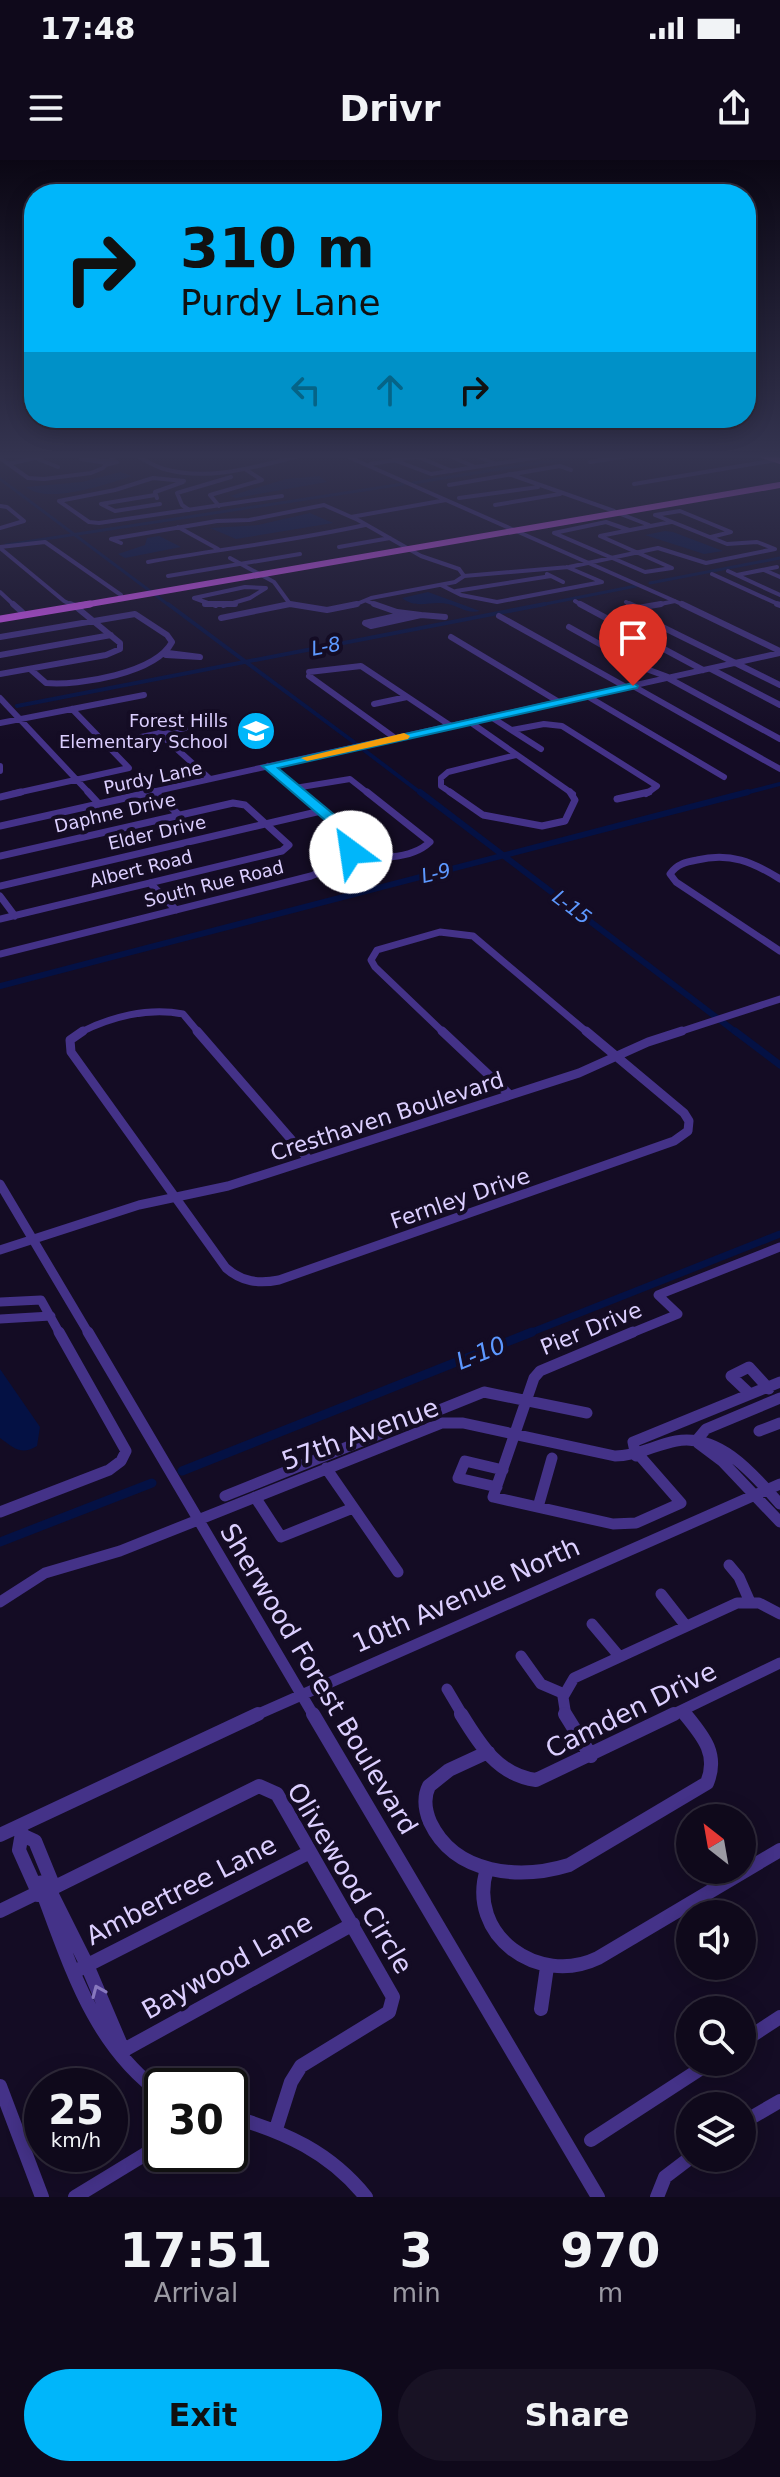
<!DOCTYPE html>
<style>
:root{--surface:#0f091b;--page:#181224;--text:#f1f3f6;--muted:#9b9aa3;--line:#2f2a3a;--accent:#00b6fa}
body{margin:0;font-family:"DejaVu Sans",sans-serif;background:var(--page);color:var(--text);height:100vh;display:flex;flex-direction:column;font-size:30px;white-space:nowrap}
*{box-sizing:border-box;margin:0}
p{font-size:26px;color:var(--muted)}
.icon{flex:none;width:44px;height:44px;fill:none;stroke:currentColor;stroke-width:2;stroke-linecap:round;stroke-linejoin:round}
.map{position:relative;height:2037px;overflow:hidden}
.details{display:flex;flex-direction:column;background:var(--surface);flex:1}
.details>*{flex:none}
.banner{position:absolute;left:24px;top:24px;width:732px;height:244px;border-radius:32px;box-shadow:0 4px 20px #0003,0 0 0 2px var(--line);background:#00b6fa;color:#111;overflow:hidden}
.needle{width:52px;rotate:329deg}
.fabs{position:absolute;left:676px;top:1644px;display:grid;gap:16px}
.fabs a{display:grid;place-items:center;width:80px;height:80px;border-radius:50%;background:var(--surface);box-shadow:0 4px 20px #0003,0 0 0 2px var(--line);font-size:40px}
.speed{position:absolute;left:24px;top:1908px;display:flex;gap:16px;font-size:40px;font-weight:700;text-align:center}
.speed>*{display:grid;place-content:center;width:104px;height:104px;border-radius:50%;background:var(--surface);box-shadow:0 4px 20px #0003,0 0 0 2px var(--line);line-height:1}
.speed small{font-size:20px;font-weight:400}
.speed .limit{border:4px solid #111;border-radius:12px;background:#fff;color:#111}
.pin{position:absolute;display:grid;place-items:center;width:68px;height:68px;color:#fff;margin:-82px -34px;border-radius:50% 50% 50% 0;rotate:-45deg;box-shadow:0 0 8px #0007}
.pin .icon{rotate:45deg}
.me{position:absolute;width:88px;margin:-44px;rotate:329deg;stroke-linejoin:round;filter:drop-shadow(0 0 6px #0008)}
.turn{display:flex;align-items:center;gap:28px;height:168px;padding:0 24px;font-size:36px}
.turn .icon{width:104px;height:104px;stroke-width:2.5}
.turn b{display:block;font-size:56px;line-height:68px}
.lanes{display:flex;align-items:center;height:76px;padding:0 24px;background:#0003;justify-content:center;gap:40px;direction:ltr}
.lanes .off{opacity:.35}
.eta{display:flex;justify-content:space-evenly;align-items:center;height:136px;text-align:center}
.eta b{font-size:48px;font-weight:700;line-height:56px}
.cta{display:flex;gap:16px;margin-top:auto;padding:16px 24px}
.cta a{flex:1;height:92px;border-radius:48px;background:var(--accent);color:#111;font-size:32px;font-weight:700;line-height:92px;text-align:center}
.cta a+a{background:var(--page);color:var(--text)}
.status{display:flex;justify-content:space-between;align-items:center;height:56px;padding:0 40px;background:var(--surface);direction:ltr}
.status svg{height:22px;fill:currentColor}
header{display:flex;justify-content:space-between;align-items:center;height:104px;padding:0 24px;background:var(--surface);font-size:36px;font-weight:700}
.map>svg:first-child{display:block}
</style>
<div class="status"><b>17:48</b><svg viewBox="0 0 49 12"><path d="M0 12V9h3v3zM5 12V6h3v6zM10 12V3h3v9zM15 12V0h3v12zM26 1h20v11H26zM47 4h2v5h-2z"/></svg></div>
<header><svg class="icon" aria-label="menu" viewBox="0 0 24 24"><path d="M4 6h16M4 12h16M4 18h16"/></svg>Drivr<svg class="icon" aria-label="share" viewBox="0 0 24 24"><path d="M12 15V3M7 8l5-5 5 5M5 13v7h14v-7"/></svg></header>
<div class="map">
<svg width="780" height="2037" viewBox="0 0 780 2037">
<rect width="100%" height="100%" fill="#140c24"/>
<path fill="#041144" d="M120,312L132,316C107,324 48,345 26,327L82,322Z
M319,316L327,322L236,338L230,336L286,319Z
M310,353L333,363L236,379L210,368L258,365Z
M665,371L673,372L723,391L704,394L645,375Z
M159,376L181,387L125,398L118,394L145,385L147,378Z
M428,432L480,451C466,454 461,447 448,444C431,440 417,450 402,438Z
M0,1209L40,1267L37,1286C21,1296 14,1288 0,1278Z"/>
<g fill="none" stroke-linecap="round" stroke-linejoin="round">
<path stroke="#041144" stroke-width="3" d="M0,319L170,446
M413,323L587,295
M6,385L403,324
M650,423L780,398
M535,446L636,426"/>
<path stroke="#041144" stroke-width="4" d="M168,444L355,583
M17,546L545,444
M364,590L422,634
M741,634L780,624"/>
<path stroke="#041144" stroke-width="6" d="M420,632L737,873
M0,826L748,632"/>
<path stroke="#041144" stroke-width="7" d="M735,871L780,905
M527,1174L780,1074"/>
<path stroke="#041144" stroke-width="9" d="M182,1311L532,1172
M0,1382L152,1323"/>
<path stroke="#443288" stroke-width="4" d="M135,295C145,300 154,306 164,309C210,322 258,306 303,295
M344,295L686,446
M447,295L473,306
M474,295L494,303
M418,297L452,311
M0,298L28,318L44,319L91,313L103,308L115,295
M38,299L58,307
M394,300L431,314L539,297
M590,302L634,295
M8,304L48,295
M105,305L117,302L81,299L107,303
M373,305L370,304L427,295
M509,314L614,351
M184,321L153,318L115,330L59,341L89,362L99,363L282,336
M634,324L776,300
M449,325L560,306L571,310
M155,335L101,344L115,351L160,344
M157,338L155,332L183,322
M459,338L538,327
M495,345L560,334
M0,346L7,347L24,361L0,368
M219,346L210,335L262,320L245,309
M189,350L182,345L177,333L231,317
M618,353L649,365
M655,355L680,351L731,372L711,377
M351,357L446,340
M178,367L218,389
M629,370L606,362L554,373L645,412L672,408L600,376L671,362
M121,383L111,379L217,361L249,360L324,345L358,360L421,396L459,409L464,416L455,422L371,438L352,446
M0,387L45,382L121,435
M339,387L390,378
M0,388L64,441L74,446
M230,398L274,422L290,444L300,446
M148,402C220,389 293,381 365,365
M764,410L780,417
M728,411L780,435
M547,414L563,422
M712,414L780,445
M737,415L777,407
M168,416L300,394
M464,416L569,407L658,388L706,403L775,389L757,382L727,384L655,355
M441,425L461,435L497,442L602,422L567,407
M456,431L551,416
M0,432L15,446
M367,441L379,446
M575,441L583,446
M626,442L633,446
M216,446L194,438L245,427L266,428L250,438L223,446
M282,446L290,444
M651,446L675,441"/>
<path stroke="#443288" stroke-width="6" d="M13,444L22,452
M70,444L80,448
M205,444H235
M290,444L327,450L357,444
M374,444L397,452L421,455L371,466L365,463L405,454
M580,444L703,510
M629,444L638,448L661,444
M682,444L780,491
M777,444L780,445
M647,454L638,455L780,525
M421,455L445,457
M499,456L626,527
M221,458L290,444
M569,467L641,507L668,517
M0,477L135,454L167,475L172,482C156,513 79,526 46,523L30,509
M451,477L559,542
M0,495L111,475
M166,495L200,497L168,493
M711,509L780,545
M309,512L361,506L451,566
M0,514L106,495L120,489V483L75,446
M309,516L395,578
M668,518L780,579
M633,526L780,609
M587,536L724,617
M0,538L90,634
M374,544L407,537
M491,557L541,589
M470,562L573,634
M0,563L144,535
M512,570L544,564L562,566L657,626L646,634
M159,573L210,619
M107,584L185,568
M0,606V611
M268,606L301,634
M295,628L350,619L369,634
M155,632L157,634
M12,634L129,608L72,549
M143,634L780,493
M453,634L441,626V618L448,612L516,595"/>
<path stroke="#443288" stroke-width="7" d="M88,632L99,644
M155,632L179,655
M450,632L483,655L542,666L565,661L575,640L570,632
M0,637L21,632
M617,639L649,632
M0,666L152,632
M349,695C374,698 410,701 430,682L367,632
M0,696L233,643L245,645L289,685L282,691L0,759
M780,719C753,702 730,692 697,700C686,702 677,704 670,714L676,722L780,791
M150,723L176,750
M0,726L321,651
M0,736L15,756
M0,794L311,716L340,704L352,688L348,675L298,632
M79,873C110,857 148,847 183,854L199,873
M444,873L375,807L371,800L377,790L440,772L473,776L588,873
M676,873L780,839"/>
<path stroke="#443288" stroke-width="9" d="M83,871L70,880L71,892L226,1108C242,1122 259,1124 279,1120L674,981L688,971L689,961L684,953L586,871
M197,871L309,1000
M442,871L510,935
M0,1024L89,1174
M0,1090L139,1045L228,1026L309,1000L579,913L648,882L682,871
M0,1142L41,1140L60,1174
M0,1159L51,1156
M629,1174L678,1154L658,1135L780,1087"/>
<path stroke="#443288" stroke-width="11" d="M88,1172L314,1556
M633,1172L540,1211L534,1218L493,1337L613,1364L636,1363L681,1343L639,1295
M750,1234L731,1216L749,1207L769,1229
M759,1271L780,1263
M696,1281L706,1269L780,1238
M698,1283L722,1301L780,1362
M636,1296L633,1282L780,1222
M326,1308L398,1412
M497,1327L458,1318L465,1301L503,1310
M225,1336L484,1232L587,1253
M255,1337L281,1377L353,1348
M538,1347L552,1298
M0,1352L109,1310L121,1301L126,1291L59,1172
M729,1405L739,1417L750,1442
M661,1434L686,1466
M0,1442L45,1413L120,1391L442,1263H463L615,1296C637,1296 655,1285 676,1281C720,1273 754,1315 780,1344
M592,1464L619,1496
M521,1496L541,1524L562,1533
M447,1529L463,1556
M683,1551L687,1556
M254,1556L780,1324
M566,1556L563,1537L574,1518L737,1443H759L780,1454
M670,1556L780,1503"/>
<path stroke="#443288" stroke-width="14" d="M313,1554L598,2037
M461,1554C480,1585 498,1615 536,1620L674,1554
M565,1554L591,1596
M488,1592L449,1610L429,1626C423,1638 425,1650 430,1662C455,1715 520,1720 569,1705L707,1623C719,1594 703,1576 685,1554
M22,1673L19,1690L36,1728
M0,1675L258,1554
M24,1676L35,1681L53,1725L49,1735H38L36,1728L39,1723L50,1721
M487,1709C466,1775 538,1827 598,1798L780,1690
M53,1728L259,1626L277,1634L393,1837L389,1852L301,1906L291,1922L276,1969
M51,1733L87,1805L124,1892
M44,1736C72,1810 95,1886 162,1934
M0,1751L37,1733
M74,1812L310,1692
M541,1849L547,1807
M742,1882L780,1857
M124,1890L353,1764
M0,1926L42,2037
M230,1956C285,1972 330,1992 366,2037
M742,1963L780,1941
M591,1980L711,1902
M75,2037L162,1984
M657,2037L665,2017L690,1998"/>
<path stroke="#dd56ff" stroke-width="6" d="M762,295L780,301
M78,446L780,325"/>
<path stroke="#dd56ff" stroke-width="7" d="M0,459L90,444"/>
</g>
<defs><path id="oneway-chevron" d="M-2-3.5L2.5 0L-2 3.5" fill="none" stroke-width="1.6" stroke-linecap="round" stroke-linejoin="round" transform="scale(2)"/></defs>
<use stroke="#8879be" href="#oneway-chevron" transform="translate(98 1831) rotate(-113)"/>
<linearGradient id="sky" x2="0" y2="1"><stop stop-color="#0b0714"/><stop offset="0.51" stop-color="#343450"/><stop offset="1" stop-color="#343450" stop-opacity="0"/></linearGradient>
<rect width="780" height="581" fill="url(#sky)"/>
<path fill="#00b6fa" stroke="#0076a2" stroke-width="2" d="M633,523L638,526L637,528L278,608L349,667L358,679V692L351,696L344,692V679L340,673L262,606Z"/>
<path fill="#f59e0b" d="M404,573L410,576L408,579L307,601L301,598Z"/>
<defs>
<g id="school-disc" transform="scale(2)"><circle r="9.5" fill="#00b6fa" stroke="#140c24"/><path d="M0-5L7-2L0 1L-7-2ZM-4 1L0 2.5L4 1V4Q0 6-4 4Z" fill="#fff"/></g>
</defs>
<g fill-rule="evenodd">
<use href="#school-disc" x="256" y="571"/>
</g>
<g text-anchor="middle" stroke-width="8" stroke-linejoin="round" paint-order="stroke">
<g font-size="18" fill="#dccfff" stroke="#140c24" text-anchor="end">
<text x="228" y="567">Forest Hills<tspan x="228" dy="21">Elementary School</tspan></text>
</g>
<g font-size="18" fill="#dccfff" stroke="#140c24">
<text transform="translate(153 618) rotate(-12)" y="6">Purdy Lane</text>
<text transform="translate(115 653) rotate(-13)" y="6">Daphne Drive</text>
<text transform="translate(157 673) rotate(-13)" y="6">Elder Drive</text>
<text transform="translate(141 709) rotate(-14)" y="6">Albert Road</text>
<text transform="translate(214 724) rotate(-14)" y="6">South Rue Road</text>
</g>
<g font-size="20" font-style="italic" fill="#5d98ff" stroke="#140c24">
<text transform="translate(326 486) rotate(-11)" y="7">L-8</text>
<text transform="translate(436 713) rotate(-14)" y="7">L-9</text>
<text transform="translate(572 747) rotate(37)" y="7">L-15</text>
</g>
<g font-size="22" fill="#dccfff" stroke="#140c24">
<text transform="translate(387 956) rotate(-18)" y="8">Cresthaven Boulevard</text>
<text transform="translate(460 1038) rotate(-19)" y="8">Fernley Drive</text>
<text transform="translate(591 1168) rotate(-22)" y="8">Pier Drive</text>
</g>
<g font-size="24" font-style="italic" fill="#5d98ff" stroke="#140c24">
<text transform="translate(481 1193) rotate(-22)" y="8">L-10</text>
</g>
<g font-size="26" fill="#dccfff" stroke="#140c24">
<text transform="translate(360 1274) rotate(-20)" y="9">57th Avenue</text>
<text transform="translate(466 1435) rotate(-24)" y="9">10th Avenue North</text>
<text transform="translate(319 1519) rotate(59)" y="9">Sherwood Forest Boulevard</text>
<text transform="translate(631 1550) rotate(-26)" y="9">Camden Drive</text>
<text transform="translate(350 1718) rotate(59)" y="9">Olivewood Circle</text>
<text transform="translate(181 1730) rotate(-27)" y="9">Ambertree Lane</text>
<text transform="translate(227 1806) rotate(-29)" y="9">Baywood Lane</text>
</g>
</g>
</svg>
<div class="fabs">
<a><svg class="needle" viewBox="-14 -14 28 28"><path d="M0-13l5 13h-10z" fill="#e53935"/><path d="M0 13l5-13h-10z" fill="#9b9aa3"/></svg></a>
<a><svg class="icon" aria-label="sound" viewBox="0 0 24 24"><path d="M4 9h4l5-4v14l-5-4H4zM17 9q2 3 0 6"/></svg></a>
<a><svg class="icon" aria-label="search" viewBox="0 0 24 24"><circle cx="10" cy="10" r="6"/><path d="M15 15l6 6"/></svg></a>
<a><svg class="icon" aria-label="layers" viewBox="0 0 24 24"><path d="M12 4l9 5-9 5-9-5zM3 14l9 5 9-5"/></svg></a>
</div>
<div class="speed"><div>25<small>km/h</small></div><div class="limit">30</div></div>
<div class="pin" style="left:633px;top:526px;background:#d93025"><svg class="icon" aria-label="arrive" viewBox="0 0 24 24"><path d="M6 21V4h12l-3 4 3 4H6"/></svg></div>
<svg class="me" style="left:351px;top:692px" viewBox="-20 -20 40 40"><circle r="19" fill="#fff"/><path d="M0-13L10 11 0 6-10 11z" fill="#00b6fa"/></svg>
<div class="banner">
<div class="turn"><svg class="icon" aria-label="right" viewBox="0 0 24 24"><path d="M7 20v-9h11M14 6l5 5-5 5"/></svg><div><b>310 m</b>Purdy Lane</div></div>
<div class="lanes"><svg class="icon off" aria-label="left" viewBox="0 0 24 24"><path d="M17 20v-9H6M10 6l-5 5 5 5"/></svg><svg class="icon off" aria-label="ahead" viewBox="0 0 24 24"><path d="M12 20V5M6 11l6-6 6 6"/></svg><svg class="icon" aria-label="right" viewBox="0 0 24 24"><path d="M7 20v-9h11M14 6l5 5-5 5"/></svg></div>
</div>
</div>
<section class="details">
<div class="eta">
<div><b>17:51</b><p>Arrival</p></div>
<div><b>3</b><p>min</p></div>
<div><b>970</b><p>m</p></div>
</div>
<div class="cta"><a>Exit</a><a>Share</a></div>
</section>
